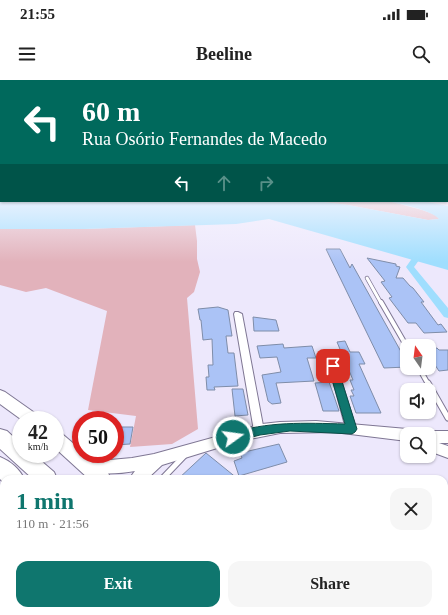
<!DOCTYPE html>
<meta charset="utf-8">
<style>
:root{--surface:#fff;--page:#f6f6f6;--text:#222;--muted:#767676;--accent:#0f766e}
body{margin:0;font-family:"Times New Roman",serif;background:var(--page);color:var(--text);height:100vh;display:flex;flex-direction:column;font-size:15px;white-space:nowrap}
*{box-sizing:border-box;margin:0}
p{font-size:13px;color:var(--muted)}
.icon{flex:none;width:22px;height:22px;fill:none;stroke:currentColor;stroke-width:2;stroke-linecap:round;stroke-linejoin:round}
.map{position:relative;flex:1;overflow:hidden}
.side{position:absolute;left:0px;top:395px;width:448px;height:140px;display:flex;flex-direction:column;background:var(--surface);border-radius:12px 12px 0 0;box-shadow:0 1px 3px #0004}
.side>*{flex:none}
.top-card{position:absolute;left:0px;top:0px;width:448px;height:122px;box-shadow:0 1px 3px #0004;background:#00695c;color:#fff;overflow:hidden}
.needle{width:26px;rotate:346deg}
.fabs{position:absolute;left:400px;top:259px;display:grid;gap:8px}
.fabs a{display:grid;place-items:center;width:36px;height:36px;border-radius:8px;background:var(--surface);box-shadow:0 1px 3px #0004;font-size:20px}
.speed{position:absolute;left:12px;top:331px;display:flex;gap:8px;font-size:20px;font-weight:700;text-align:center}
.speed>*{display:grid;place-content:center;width:52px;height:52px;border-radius:50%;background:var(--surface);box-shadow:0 1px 3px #0004;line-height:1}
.speed small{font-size:10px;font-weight:400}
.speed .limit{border:6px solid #d22;background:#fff;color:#111}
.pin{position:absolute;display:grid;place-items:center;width:34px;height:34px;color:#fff;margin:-17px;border-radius:8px;box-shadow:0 2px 6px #0006}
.me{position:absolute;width:44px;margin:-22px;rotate:76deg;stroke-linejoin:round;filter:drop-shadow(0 0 3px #0008)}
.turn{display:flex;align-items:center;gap:14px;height:84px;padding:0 16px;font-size:18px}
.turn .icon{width:52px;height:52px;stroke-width:2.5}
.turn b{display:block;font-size:28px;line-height:34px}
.lanes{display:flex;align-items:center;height:38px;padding:0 16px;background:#0003;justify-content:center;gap:20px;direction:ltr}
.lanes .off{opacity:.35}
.round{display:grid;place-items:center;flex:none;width:42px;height:42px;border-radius:12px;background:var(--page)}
.headline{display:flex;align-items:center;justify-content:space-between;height:68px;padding:0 16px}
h1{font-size:24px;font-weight:600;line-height:30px;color:var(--accent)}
.button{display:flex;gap:8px;margin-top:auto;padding:8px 16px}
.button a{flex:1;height:46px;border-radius:12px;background:var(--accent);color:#fff;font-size:16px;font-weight:600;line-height:46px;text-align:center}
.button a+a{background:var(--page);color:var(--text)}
.status{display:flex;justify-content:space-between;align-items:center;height:28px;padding:0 20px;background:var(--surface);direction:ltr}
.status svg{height:11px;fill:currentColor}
header{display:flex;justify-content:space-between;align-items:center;height:52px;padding:0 16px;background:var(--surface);font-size:18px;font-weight:600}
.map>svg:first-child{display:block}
</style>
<div class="status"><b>21:55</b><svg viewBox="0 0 49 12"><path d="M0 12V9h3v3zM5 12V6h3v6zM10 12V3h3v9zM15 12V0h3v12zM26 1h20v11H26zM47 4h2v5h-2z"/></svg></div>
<header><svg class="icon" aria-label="menu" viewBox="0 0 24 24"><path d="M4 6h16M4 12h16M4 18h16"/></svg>Beeline<svg class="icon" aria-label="search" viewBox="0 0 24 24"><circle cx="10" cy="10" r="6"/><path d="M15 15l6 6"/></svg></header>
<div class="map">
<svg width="448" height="535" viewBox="0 0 448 535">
<rect width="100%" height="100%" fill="#ede8fc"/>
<path fill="#e2b2bb" d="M315,121L392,122L422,130L436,135L439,139L428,140L348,125Z
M195,145L197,161V179L200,192L194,212L187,218L198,349L172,364L130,367L136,336L88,330L107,231L46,208L26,212L0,205V149H84Z
M57,531H114L118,535H58Z"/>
<path fill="#9fdefe" d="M0,120L315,121L348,125L428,140L439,139C432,130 398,123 386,121H422L448,126V190L269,139L236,144L84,149H0Z"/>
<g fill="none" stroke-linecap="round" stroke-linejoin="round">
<path fill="#9fdefe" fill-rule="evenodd" d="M420,167H426L427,169L414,187L448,228V238L444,237L406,187Z"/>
</g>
<path fill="#abc3f6" stroke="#7f8da9" d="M326,169H340L350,188L352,184L404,277H407V287L384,288Z
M367,178L396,184V186L400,187L396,198H403L410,206L413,208L424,222H421L438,245L441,244L447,252L424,253L416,243H408L389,218L392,217L381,202L385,201Z
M218,227L228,230L232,256H226L228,273H234L238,306L214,307L215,310H207L206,297H209L208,285H213L212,259L203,260L201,240H200L198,229Z
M253,237L276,240L279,251H254Z
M345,261L350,272H359L365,284H359L381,333H356L350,316H354L351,310H354L350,300H353L337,262Z
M283,264L284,268L312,266L316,278H307L314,301L276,303L281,323L272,324L268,321L262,295L281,292L277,277L260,278L257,266Z
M437,268L439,270H448V290L439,291L429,276V269Z
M329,302L334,316L339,331H323L315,303Z
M232,309H243L248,335L235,336Z
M122,347H133L130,364L115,365V351H121Z
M279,364L287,382L239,396L234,381L242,378L240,373Z
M206,373L238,399H178Z"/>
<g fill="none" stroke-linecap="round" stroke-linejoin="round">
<g stroke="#7f7794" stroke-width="4.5">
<path id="service-far3" d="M367,198L381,223"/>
</g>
<g stroke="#7f7794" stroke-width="6">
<path id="service-far2" d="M381,222L407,267
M419,288L428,304"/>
</g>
<g stroke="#7f7794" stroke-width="7">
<path id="service-far1" d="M428,303L448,338
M162,399L184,376"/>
</g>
<g stroke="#7f7794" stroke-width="8">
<path id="service" d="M251,531L252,535"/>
</g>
<g stroke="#7f7794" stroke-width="2">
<path id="minor" d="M235,232H238L242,234L264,351L262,354L259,355L256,354L254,351L234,234Z
M333,283L336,284L337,286L356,349L354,352L351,353L348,352L346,349L329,286L330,284Z"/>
</g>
<g stroke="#7f7794" stroke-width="2">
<path id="secondary" d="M316,341L407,349L412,351L413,354H407V361L334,352L280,353L240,361L162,385L147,399H129L135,391C119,394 97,395 82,390L80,385L82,380L87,378L110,380L132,378L154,374L262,344L280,342Z
M429,351H448V363H439L448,366V378L429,371V354H424Z
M448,473V496L444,498V475Z
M408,531H428L426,535H406Z"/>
</g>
<g stroke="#7f7794" stroke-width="2">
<path id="primary" d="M0,111H1V115H0Z
M447,113H448V118H447Z
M0,310L5,312L39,336L41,340H22L0,324Z
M55,351L61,353L81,370V374H85L108,393L111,399H89L55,368Z
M0,485L4,487V514L0,512Z
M9,531H32L33,535H10Z"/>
</g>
<g stroke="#7f7794" stroke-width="2">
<path id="motorway" d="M0,349L7,351L21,364V374H33L54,392L57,399H33L0,369Z
M0,377C10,381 20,389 24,399H4V403L0,399Z
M0,428L4,430V459L0,458Z
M25,531H51L53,535H27Z
M117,531H144L146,535H119Z
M155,531H183L185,535H157Z
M211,531H238L240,535H213Z"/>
</g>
<use href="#service-far3" stroke="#fff" stroke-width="3"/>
<use href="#service-far2" stroke="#fff" stroke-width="4"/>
<use href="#service-far1" stroke="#fff" stroke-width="5"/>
<use href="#service" stroke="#fff" stroke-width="6"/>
<use href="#minor" fill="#fff" fill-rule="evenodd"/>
<use href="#secondary" fill="#fff" fill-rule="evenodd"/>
<use href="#primary" fill="#fff" fill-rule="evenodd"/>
<use href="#motorway" fill="#fff" fill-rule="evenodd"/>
</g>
<linearGradient id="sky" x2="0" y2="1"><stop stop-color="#8bc5f1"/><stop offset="0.59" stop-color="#f7f5fe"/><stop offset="1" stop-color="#f7f5fe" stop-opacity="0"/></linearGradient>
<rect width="448" height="182" fill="url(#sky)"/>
<path fill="#0f766e" stroke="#0a4d48" d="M333,282L337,286L357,349L355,352L352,354L290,351L260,355L233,362L229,361L227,357L229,354C267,341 305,343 345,344L328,286Z"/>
</svg>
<div class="fabs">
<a><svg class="needle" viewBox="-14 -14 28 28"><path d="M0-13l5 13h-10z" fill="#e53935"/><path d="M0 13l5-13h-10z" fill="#767676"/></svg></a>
<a><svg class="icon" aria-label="sound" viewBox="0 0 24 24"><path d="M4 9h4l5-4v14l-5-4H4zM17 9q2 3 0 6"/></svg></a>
<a><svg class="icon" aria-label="search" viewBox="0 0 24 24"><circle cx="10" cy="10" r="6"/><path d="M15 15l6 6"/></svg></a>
</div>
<div class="speed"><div>42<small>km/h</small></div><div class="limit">50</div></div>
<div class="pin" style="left:333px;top:286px;background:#d93025"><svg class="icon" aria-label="arrive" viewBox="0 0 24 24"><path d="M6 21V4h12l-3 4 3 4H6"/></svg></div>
<svg class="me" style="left:233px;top:357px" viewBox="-20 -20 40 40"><circle r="17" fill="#0f766e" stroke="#fff" stroke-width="3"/><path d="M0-11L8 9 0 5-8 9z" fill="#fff"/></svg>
<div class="top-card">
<div class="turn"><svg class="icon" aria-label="left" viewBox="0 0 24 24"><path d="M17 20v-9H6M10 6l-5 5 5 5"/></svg><div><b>60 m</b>Rua Osório Fernandes de Macedo</div></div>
<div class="lanes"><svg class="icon" aria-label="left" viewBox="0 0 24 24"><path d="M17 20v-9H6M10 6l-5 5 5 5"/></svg><svg class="icon off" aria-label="ahead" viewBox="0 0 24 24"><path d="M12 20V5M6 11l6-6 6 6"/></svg><svg class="icon off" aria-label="right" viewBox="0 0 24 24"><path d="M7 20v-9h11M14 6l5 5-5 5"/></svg></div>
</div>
<section class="side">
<div class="headline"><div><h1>1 min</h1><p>110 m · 21:56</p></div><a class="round"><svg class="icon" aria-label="close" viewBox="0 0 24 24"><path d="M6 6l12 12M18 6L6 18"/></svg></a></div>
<div class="button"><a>Exit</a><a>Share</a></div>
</section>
</div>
